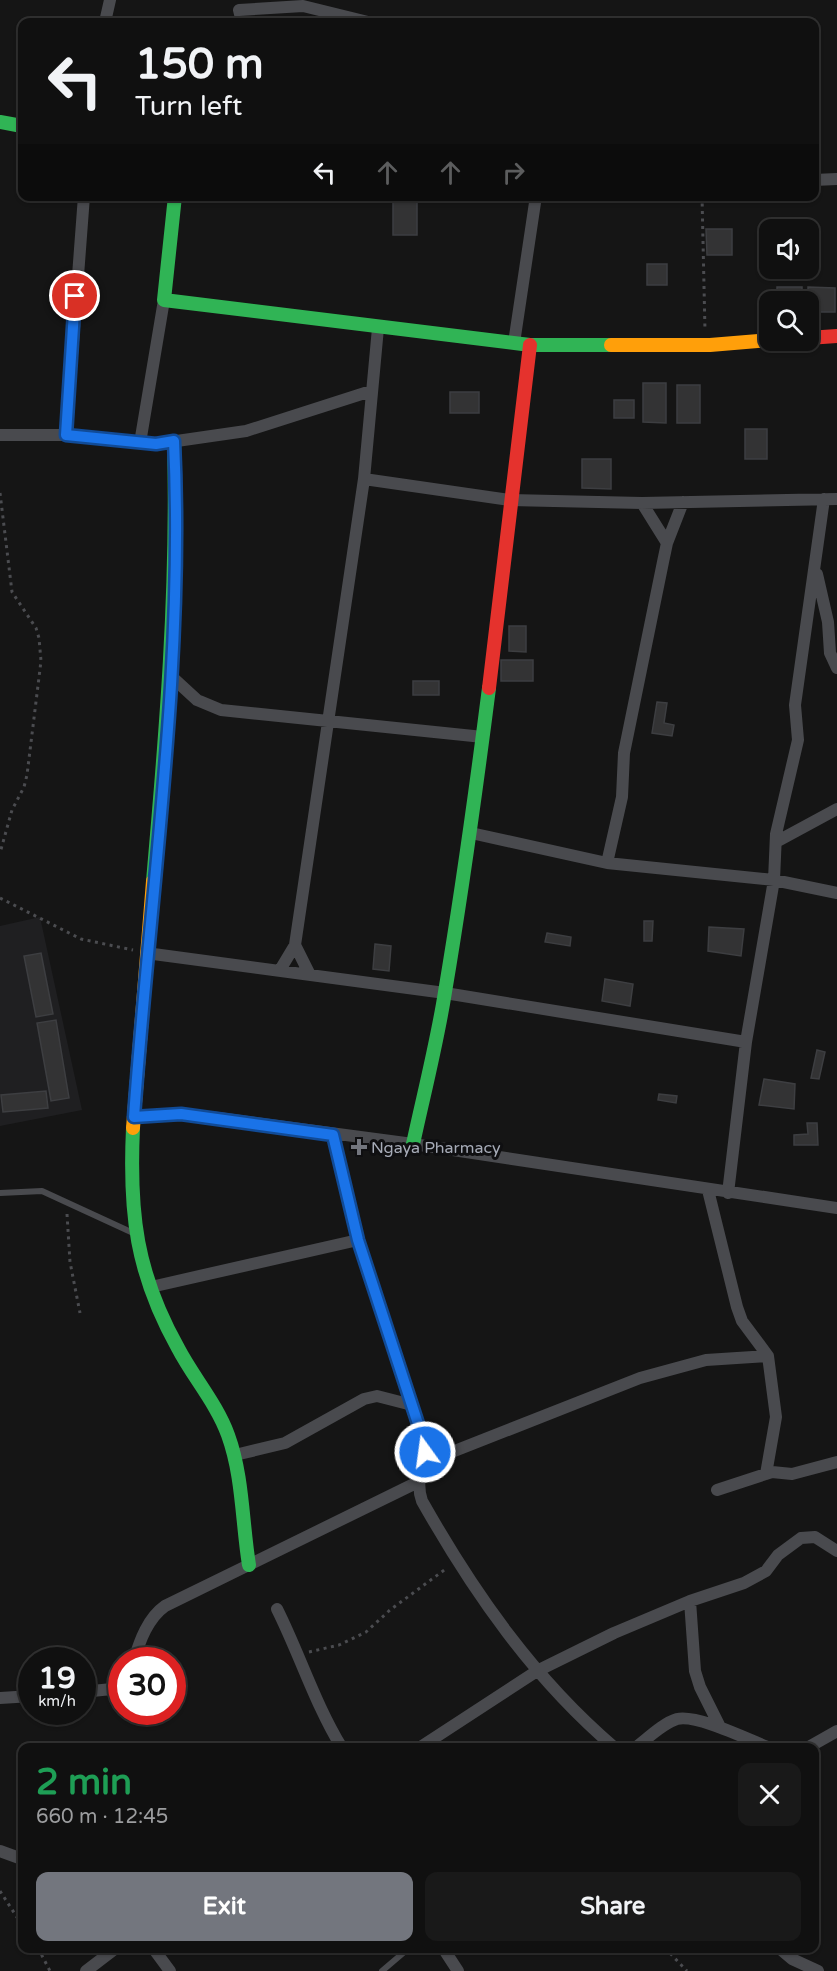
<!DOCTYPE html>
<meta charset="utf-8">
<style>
:root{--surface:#101010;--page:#191919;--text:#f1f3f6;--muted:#9c9d9f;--line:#303030;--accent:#73767e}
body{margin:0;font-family:"Varela Round",sans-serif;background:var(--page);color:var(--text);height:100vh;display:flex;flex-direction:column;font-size:22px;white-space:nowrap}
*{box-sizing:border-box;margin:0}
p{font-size:20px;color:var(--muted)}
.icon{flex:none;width:33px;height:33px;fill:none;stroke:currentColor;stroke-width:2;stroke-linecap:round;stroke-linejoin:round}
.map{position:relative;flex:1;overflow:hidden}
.details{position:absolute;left:18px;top:1743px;width:801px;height:210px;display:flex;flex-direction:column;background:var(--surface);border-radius:12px;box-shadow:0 2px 4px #0004,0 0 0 2px var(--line)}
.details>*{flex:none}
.guide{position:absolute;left:18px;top:18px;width:801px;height:183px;border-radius:12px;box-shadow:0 2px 4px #0004,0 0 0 2px var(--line);background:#101010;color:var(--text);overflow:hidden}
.buttons{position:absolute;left:759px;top:219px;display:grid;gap:12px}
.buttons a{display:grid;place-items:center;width:60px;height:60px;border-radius:12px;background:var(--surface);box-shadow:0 2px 4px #0004,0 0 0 2px var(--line);font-size:30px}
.speed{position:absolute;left:18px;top:1647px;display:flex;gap:12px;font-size:30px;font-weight:700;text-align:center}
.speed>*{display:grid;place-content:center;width:78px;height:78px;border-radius:50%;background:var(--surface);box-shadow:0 2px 4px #0004,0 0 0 2px var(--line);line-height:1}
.speed small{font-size:15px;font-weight:400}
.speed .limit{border:9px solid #d22;background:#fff;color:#111}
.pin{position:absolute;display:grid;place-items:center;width:51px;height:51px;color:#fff;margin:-26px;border:3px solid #fff;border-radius:50%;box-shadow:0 2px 6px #0007}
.me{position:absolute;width:66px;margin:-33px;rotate:346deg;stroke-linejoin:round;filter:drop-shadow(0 0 4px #0008)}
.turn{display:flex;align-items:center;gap:21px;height:126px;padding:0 18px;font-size:27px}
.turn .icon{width:78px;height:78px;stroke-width:2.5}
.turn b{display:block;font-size:42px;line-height:51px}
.lanes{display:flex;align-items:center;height:57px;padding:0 18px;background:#0003;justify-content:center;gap:30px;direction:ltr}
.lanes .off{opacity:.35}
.round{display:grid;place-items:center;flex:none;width:63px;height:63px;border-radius:12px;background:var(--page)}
.overview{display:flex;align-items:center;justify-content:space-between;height:102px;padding:0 18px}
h1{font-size:36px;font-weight:800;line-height:45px;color:#1e9e55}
.primary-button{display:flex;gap:12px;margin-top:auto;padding:12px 18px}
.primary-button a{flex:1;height:69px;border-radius:12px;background:var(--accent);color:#fff;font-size:24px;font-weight:800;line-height:69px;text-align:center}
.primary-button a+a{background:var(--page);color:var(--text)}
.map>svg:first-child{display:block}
</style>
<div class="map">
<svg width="837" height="1971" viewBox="0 0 837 1971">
<rect width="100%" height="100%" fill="#151515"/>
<path fill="#1f1f21" d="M40,917L82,1110L0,1126V926Z"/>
<path fill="#333334" stroke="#3d3e41" stroke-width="1.5" d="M393,200H417V235H393Z
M706,229H732V255H707Z
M647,264H667V285H647Z
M777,287H802V302H777Z
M808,287L835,288V312H808Z
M643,383H666V423L643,422Z
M677,385H700V423H677Z
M450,392H479V413H450Z
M614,400H634V418H614Z
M745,429H767V459H745Z
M582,459H611V489L582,488Z
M509,626H526V652L509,651Z
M501,660H533V681H501Z
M413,681H439V695H413Z
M657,702L667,703L664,723L674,725L672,736L652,733Z
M644,921H653L652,941H644Z
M709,927L744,929L741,956L708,951Z
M547,933L571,937L570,946L545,942Z
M375,944L391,946L389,971L373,969Z
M41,953L53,1014L36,1017L24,956Z
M605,979L633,984L630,1006L602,1001Z
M56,1020L69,1098L51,1101L37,1023Z
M817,1050L825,1052L819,1079L811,1078Z
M764,1079L795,1084L794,1109L759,1105Z
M46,1091L48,1108L3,1112L1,1095Z
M659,1094L677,1096L676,1103L658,1100Z
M807,1123H817L818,1145H794V1135L808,1134Z"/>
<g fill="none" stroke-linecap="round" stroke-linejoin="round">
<path stroke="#4b4c50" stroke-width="3" stroke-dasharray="3 4.5" stroke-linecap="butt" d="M702,196L705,331
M0,493L12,592L36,628L39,638L41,661L27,775L24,787L12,810L0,853
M0,898L81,939L133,950
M67,1214L70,1262L80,1313
M309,1652L339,1645L366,1632L390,1610L447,1568
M0,1891L22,1925
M38,1948L50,1971
M665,1948L687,1971"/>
<path stroke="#494a4e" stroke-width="6" d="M0,1193L42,1191L131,1232
M382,1971L409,1948"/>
<path stroke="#494a4e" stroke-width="12" d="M105,22L110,0
M242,22L239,10L303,6L368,22
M814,180L837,179
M514,343L536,196
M0,435H66L156,444L246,431L371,391
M66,435L84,196
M140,443L164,300
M364,479L510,500L642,503L837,499
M642,503L667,543
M817,574L828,622L830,653L837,668
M172,677L197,700L221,710L483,737
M471,833L607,863L774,880L837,893
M776,842L837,809
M607,863L622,797L624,753L663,562L667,543L683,502
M295,945L310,975
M146,953L445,993L746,1042
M280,970L295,945L364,479L378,328
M134,1117L181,1115L219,1118L413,1144L837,1208
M333,1135L358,1240L423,1439C427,1462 414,1479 422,1501C474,1593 534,1679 615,1748
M708,1190L737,1307L742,1321L768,1356L776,1417L766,1474
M728,1193L746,1042L774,880L776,834L798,740L795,705L824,499
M151,1287L358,1240
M235,1455L285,1443L364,1399L377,1396L412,1405
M424,1463L640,1378L706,1360L768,1356
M717,1490L772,1472L792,1474L837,1462
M690,1601L695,1671L700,1687L720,1727
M277,1609C300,1655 315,1704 342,1748
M134,1660C140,1640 148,1618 165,1606L418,1482
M82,1692L122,1688
M0,1698L32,1696
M419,1748L537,1671L614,1633L690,1601L744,1583L766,1571L778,1555L801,1538L815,1537L837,1551
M635,1748C647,1739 663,1723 677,1719C697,1714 749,1740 770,1748
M807,1748L837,1731
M0,1851L22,1859
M153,1948L170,1971
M443,1948L458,1971
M779,1948L792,1959L818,1971
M86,1971L116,1948"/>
<path stroke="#30b455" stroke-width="14" d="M0,122L22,126
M175,196L164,300L530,345H611
M153,881C166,734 178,589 174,441
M133,1128C129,1213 136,1273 178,1348C193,1377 217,1404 228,1435C243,1476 242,1522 249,1565
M413,1144C424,1093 437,1043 445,992C462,891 476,790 489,688"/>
<path stroke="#ff9f0a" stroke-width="14" d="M611,345H710L770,340
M133,1128L153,881"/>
<path stroke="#e5322d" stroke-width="14" d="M808,338L837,336
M489,688L530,345"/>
</g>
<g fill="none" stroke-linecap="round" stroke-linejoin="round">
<g stroke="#114b97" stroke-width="15">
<path id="route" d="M75,296L66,435L156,444L174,441C185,667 150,892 134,1117L181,1114L333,1135L358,1240L423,1439L425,1452"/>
</g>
<use href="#route" stroke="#1a73e8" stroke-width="10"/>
</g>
<path fill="#73767e" stroke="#0f0f11" stroke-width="2" d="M356 1138h6v6h6v6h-6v6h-6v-6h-6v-6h6z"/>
<g text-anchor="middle" stroke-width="6" stroke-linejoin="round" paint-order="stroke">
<g font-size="16" fill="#a6abb7" stroke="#0f0f11" text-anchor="start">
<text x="371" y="1153">Ngaya Pharmacy</text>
</g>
</g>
</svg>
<div class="buttons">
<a><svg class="icon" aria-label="sound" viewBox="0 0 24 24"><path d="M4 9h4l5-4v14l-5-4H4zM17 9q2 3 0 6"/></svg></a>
<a><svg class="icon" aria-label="search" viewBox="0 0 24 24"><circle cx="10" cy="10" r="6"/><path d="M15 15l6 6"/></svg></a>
</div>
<div class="speed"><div>19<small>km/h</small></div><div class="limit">30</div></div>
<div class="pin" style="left:75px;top:296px;background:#d93025"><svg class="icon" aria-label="arrive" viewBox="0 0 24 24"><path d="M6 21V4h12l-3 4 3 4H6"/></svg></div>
<svg class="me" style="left:425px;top:1452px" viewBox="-20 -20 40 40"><circle r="17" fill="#1a73e8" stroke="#fff" stroke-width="3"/><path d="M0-11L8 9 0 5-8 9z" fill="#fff"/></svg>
<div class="guide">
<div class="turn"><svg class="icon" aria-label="left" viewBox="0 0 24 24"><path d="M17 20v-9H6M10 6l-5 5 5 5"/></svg><div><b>150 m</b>Turn left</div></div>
<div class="lanes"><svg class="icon" aria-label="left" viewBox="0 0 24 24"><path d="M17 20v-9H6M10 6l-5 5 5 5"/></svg><svg class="icon off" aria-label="ahead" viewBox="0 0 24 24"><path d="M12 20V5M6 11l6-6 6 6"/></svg><svg class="icon off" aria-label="ahead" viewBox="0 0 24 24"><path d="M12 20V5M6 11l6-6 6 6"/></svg><svg class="icon off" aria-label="right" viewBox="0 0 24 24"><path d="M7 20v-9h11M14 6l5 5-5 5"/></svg></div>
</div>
<section class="details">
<div class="overview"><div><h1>2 min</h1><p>660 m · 12:45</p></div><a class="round"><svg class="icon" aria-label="close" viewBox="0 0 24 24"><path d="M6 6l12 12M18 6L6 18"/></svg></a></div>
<div class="primary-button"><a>Exit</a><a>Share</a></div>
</section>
</div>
